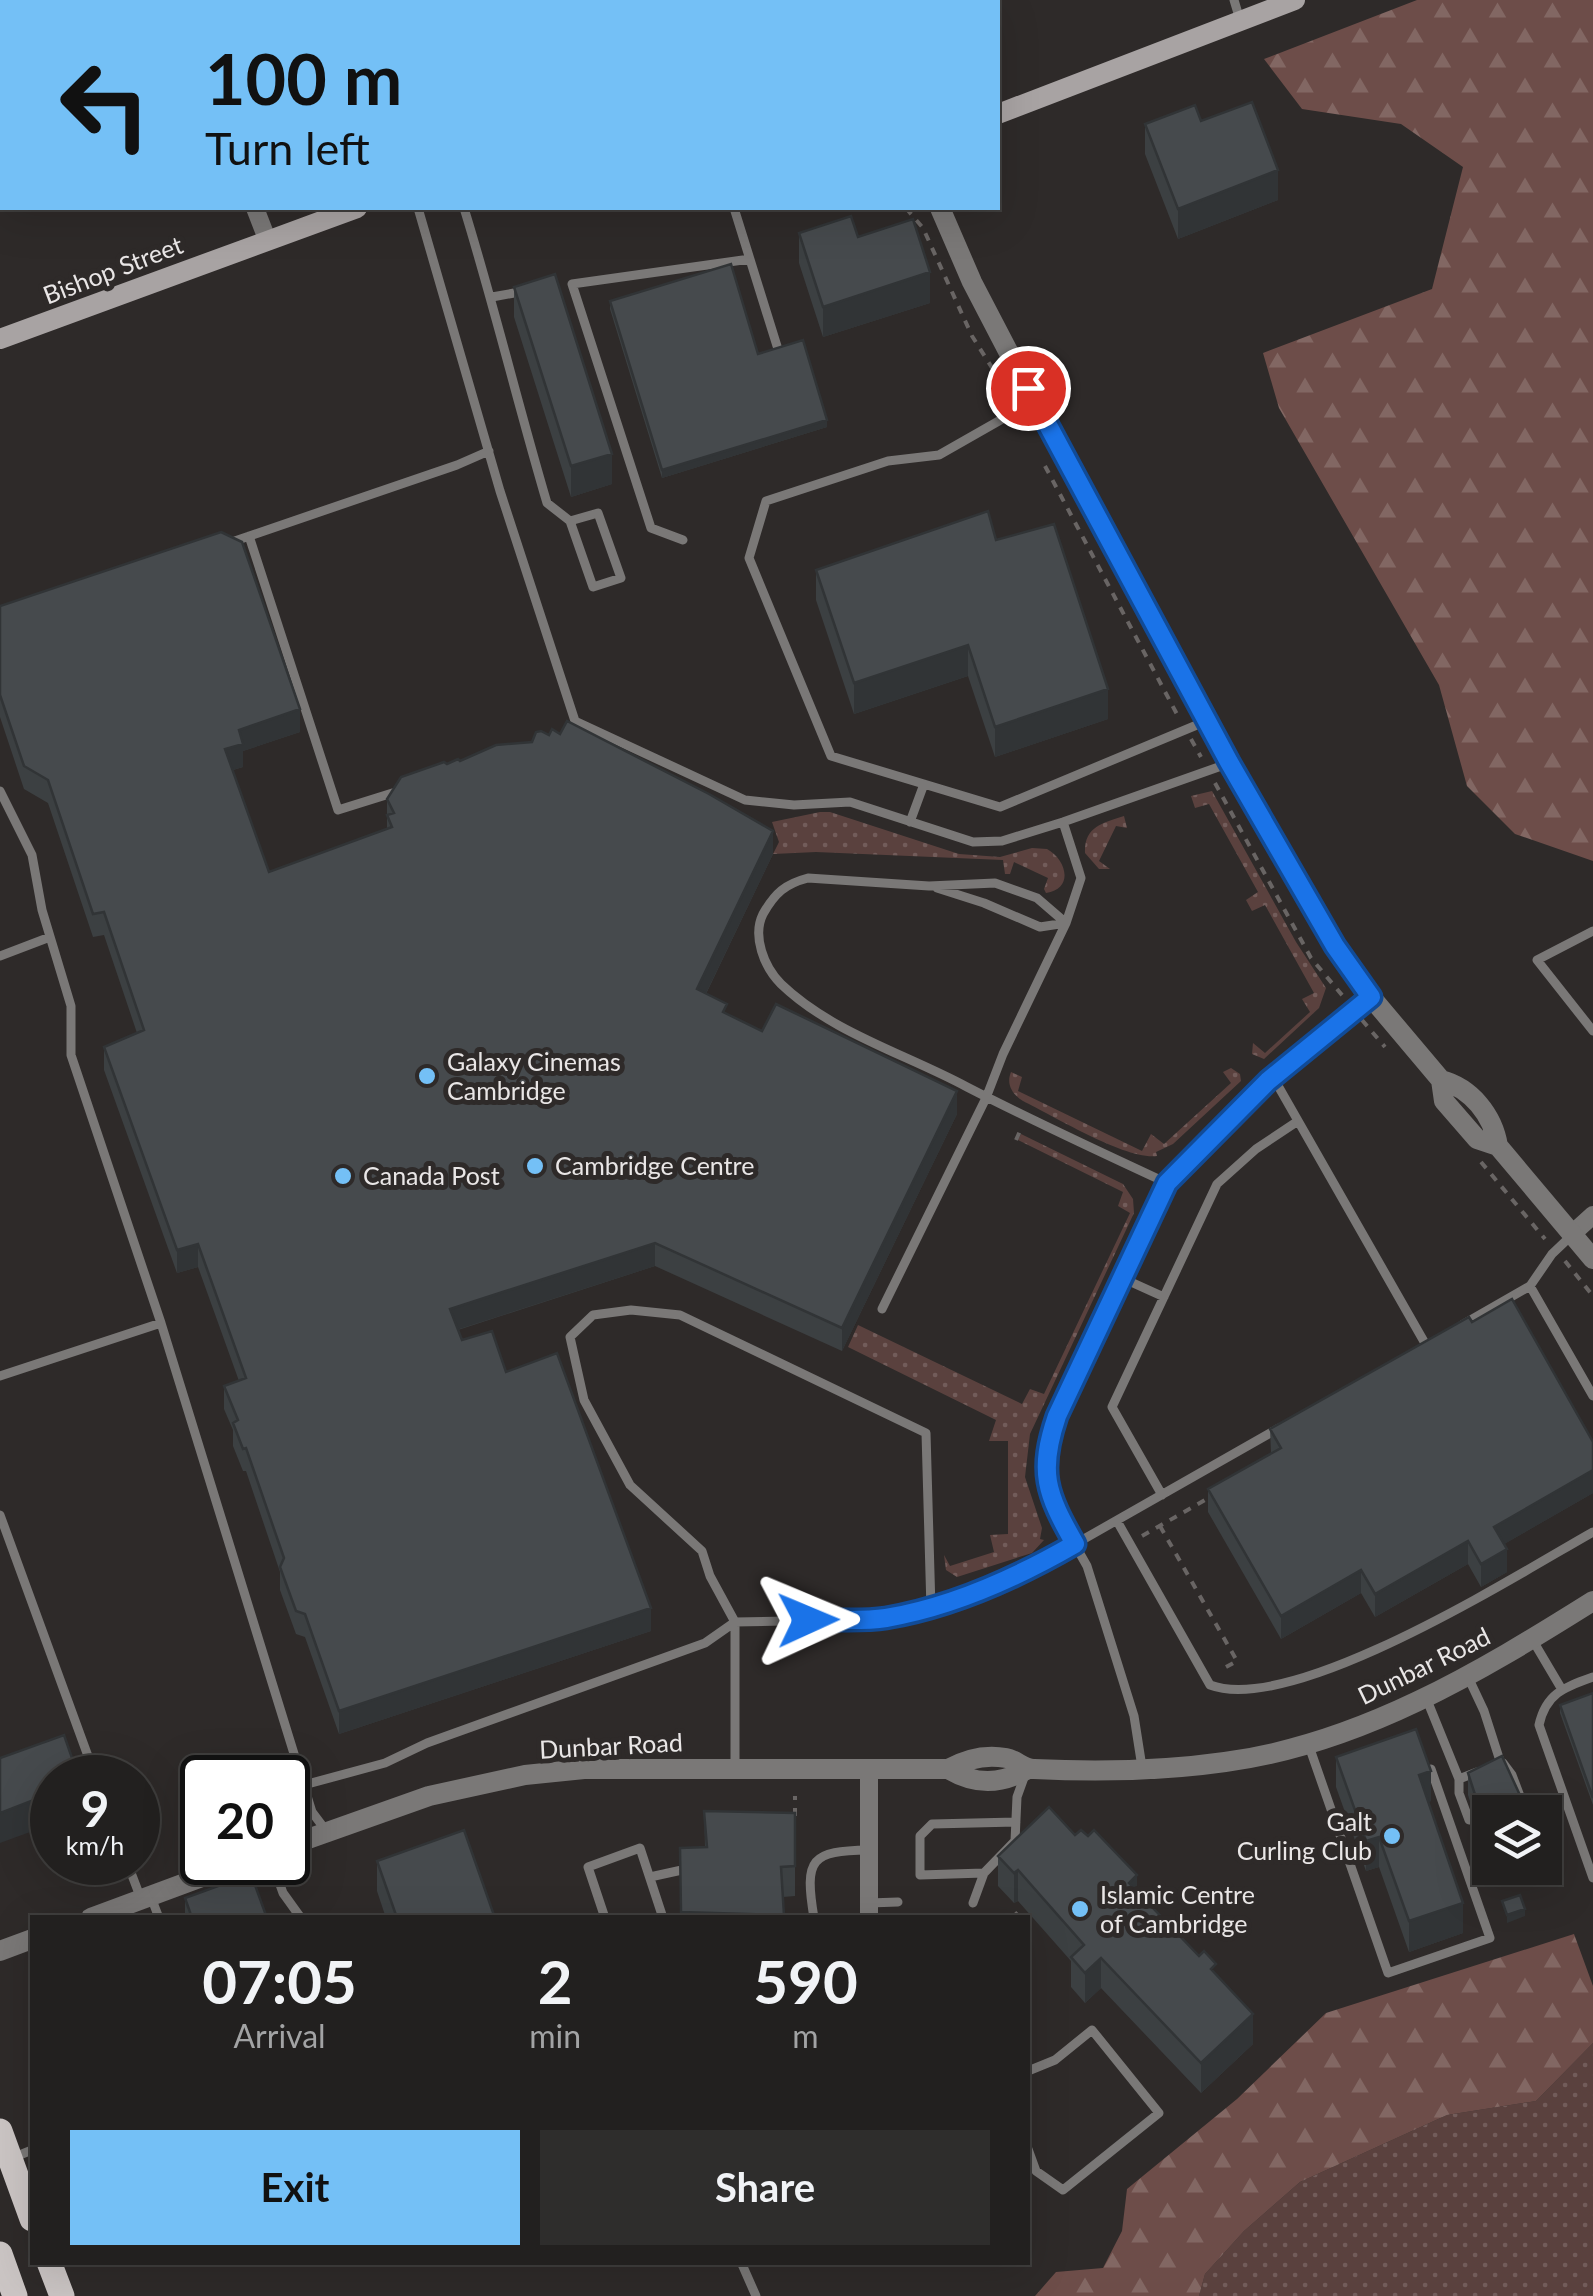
<!DOCTYPE html>
<style>
:root{--surface:#22201f;--page:#2e2d2c;--text:#f1f3f6;--muted:#a2a3a4;--line:#3f3e3d;--accent:#74c0f6}
body{margin:0;font-family:Lato,sans-serif;background:var(--page);color:var(--text);height:100vh;display:flex;flex-direction:column;font-size:38px;white-space:nowrap}
*{box-sizing:border-box;margin:0}
p{font-size:32px;color:var(--muted)}
.icon{flex:none;width:55px;height:55px;fill:none;stroke:currentColor;stroke-width:2;stroke-linecap:round;stroke-linejoin:round}
.map{position:relative;flex:1;overflow:hidden}
.panel{position:absolute;left:30px;top:1915px;width:1000px;height:350px;display:flex;flex-direction:column;background:var(--surface);border-radius:0px;box-shadow:0 10px 40px #0002,0 0 0 2px var(--line)}
.panel>*{flex:none}
.banner{position:absolute;left:0px;top:0px;width:1000px;height:210px;box-shadow:0 10px 40px #0002,0 0 0 2px var(--line);background:#74c0f6;color:#111;overflow:hidden}
.controls{position:absolute;left:1472px;top:1795px;display:grid;gap:20px}
.controls a{display:grid;place-items:center;width:90px;height:90px;border-radius:0px;background:var(--surface);box-shadow:0 10px 40px #0002,0 0 0 2px var(--line);font-size:50px}
.speed{position:absolute;left:30px;top:1755px;display:flex;gap:20px;font-size:50px;font-weight:700;text-align:center}
.speed>*{display:grid;place-content:center;width:130px;height:130px;border-radius:50%;background:var(--surface);box-shadow:0 10px 40px #0002,0 0 0 2px var(--line);line-height:1}
.speed small{font-size:25px;font-weight:400}
.speed .limit{border:5px solid #111;border-radius:15px;background:#fff;color:#111}
.pin{position:absolute;display:grid;place-items:center;width:85px;height:85px;color:#fff;margin:-42px;border:5px solid #fff;border-radius:50%;box-shadow:0 2px 10px #0007}
.me{position:absolute;width:110px;margin:-55px;rotate:89deg;stroke-linejoin:round;filter:drop-shadow(0 0 8px #0008)}
.turn{display:flex;align-items:center;gap:35px;height:210px;padding:0 40px;font-size:45px}
.turn .icon{width:130px;height:130px;stroke-width:2.5}
.turn b{display:block;font-size:70px;line-height:85px}
.eta{display:flex;justify-content:space-evenly;align-items:center;height:170px;text-align:center}
.eta b{font-size:60px;font-weight:700;line-height:70px}
.primary-button{display:flex;gap:20px;margin-top:auto;padding:20px 40px}
.primary-button a{flex:1;height:115px;border-radius:0px;background:var(--accent);color:#111;font-size:40px;font-weight:700;line-height:115px;text-align:center}
.primary-button a+a{background:var(--page);color:var(--text)}
.map>svg:first-child{display:block}
</style>
<div class="map">
<svg width="1593" height="2296" viewBox="0 0 1593 2296">
<defs>
<pattern id="green-dots" width="8" height="8" patternUnits="userSpaceOnUse" patternTransform="scale(2.5)"><rect width="8" height="8" fill="#5a413e"/><path d="M2 2h.1M6 6h.1" fill="none" stroke="#725c5a" stroke-width="1.8" stroke-linecap="round"/></pattern>
<pattern id="forest-firs" width="22" height="20" patternUnits="userSpaceOnUse" patternTransform="scale(2.5)"><rect width="22" height="20" fill="#6d4d49"/><path d="M5 1l3.5 6h-7zM16 11l3.5 6h-7z" fill="#826763"/></pattern>
</defs>
<rect width="100%" height="100%" fill="#2e2a29"/>
<path fill="url(#green-dots)" d="M1212,791L1296,942L1326,988L1319,1008L1264,1059L1252,1054L1253,1043L1265,1053L1310,1012L1302,999L1314,993L1265,905L1252,911L1246,900L1258,892L1209,804L1195,808L1191,796Z
M820,812H830L959,854L1000,857L1032,848L1047,849C1067,860 1074,889 1046,893L1044,889L1048,878L1014,862L1010,874H1005L1003,860L816,852L773,854L779,842L772,822Z
M1124,816L1127,828L1116,826L1099,861L1110,869H1099L1085,853C1084,827 1102,823 1124,816Z
M1231,1068L1240,1074L1241,1081L1173,1144L1156,1152L1157,1156C1125,1160 1054,1116 1023,1101C1012,1094 1006,1084 1011,1072L1022,1077L1018,1091L1142,1151L1151,1134L1164,1144L1231,1083L1223,1072Z
M1021,1134L1123,1184L1133,1199L1134,1213L1030,1434L1025,1477L1042,1528L1040,1539L1044,1540L1032,1553L957,1577L946,1570L944,1555L950,1566L994,1552L990,1535L1008,1534V1441H989L996,1420L848,1347L858,1325L1022,1404L1030,1389L1044,1394L1130,1213L1118,1206L1123,1192L1018,1140Z
M1593,2043V2296H1199L1205,2274L1244,2231L1300,2182L1447,2115L1536,2101Z"/>
<path fill="url(#forest-firs)" d="M1417,0H1593V861L1515,834L1467,786L1439,685L1279,408L1263,353L1432,289L1463,167L1401,124L1302,109L1264,59Z
M1574,1934L1593,1986V2043L1536,2101L1447,2115L1300,2182L1244,2231L1205,2274L1199,2296H1035L1056,2272L1103,2268L1122,2231L1127,2189L1237,2099L1326,2013Z"/>
<g fill="none" stroke-linecap="round" stroke-linejoin="round">
<path stroke="#696564" stroke-width="4" stroke-dasharray="8 8" stroke-linecap="butt" d="M906,208L923,228L972,336L1001,382
M1045,466L1179,718
M1191,739L1201,757
M1215,783L1311,958L1347,1001
M1362,1020L1385,1047
M1016,1140L1020,1131
M1481,1162L1545,1239
M1565,1261L1593,1296
M1160,1526L1237,1661L1219,1671
M1142,1536L1212,1496
M795,1816V1796
M1012,1918L1023,1907"/>
<path stroke="#7a7877" stroke-width="9" d="M1234,0L1240,20
M333,2L340,0
M418,208L500,491L575,721L745,800L794,805L850,802L973,842L1002,841L1063,822L1227,764
M464,208C494,305 518,405 547,503L570,521L593,587L621,578L598,513L570,521
M734,208L777,346
M492,297L525,291
M1032,402L939,455L888,461L766,501L749,558L831,756L1000,807L1204,722
M249,536L338,810L402,790
M683,540L651,528L572,284L750,259
M229,543L457,465L489,451
M0,791L32,855L42,910L71,1006V1055L161,1323L312,1812L327,1832
M910,822L924,784
M937,888L984,903L1040,927L1066,923
M1066,923L1037,898L995,883L929,886L808,878C785,884 775,893 763,914C752,936 764,967 781,984C832,1033 906,1054 967,1087C1033,1121 1100,1152 1167,1183
M1593,931L1537,960L1593,1031
M0,956L50,937
M1273,1077L1426,1345
M1122,1278L1164,1297
M1530,1286L1593,1396
M882,1309L986,1098L1003,1054L1066,923L1081,878L1063,822
M1462,1325L1530,1286L1552,1254L1572,1235
M0,1376L161,1323
M1162,1495L1112,1407L1217,1184L1256,1149L1298,1121
M0,1515L96,1778
M1117,1521L1210,1685C1294,1716 1515,1576 1593,1532
M1532,1639L1561,1688
M1468,1677L1484,1711L1501,1764
M1593,1677C1565,1687 1546,1693 1539,1725L1593,1878
M1427,1700L1459,1779L1477,1772
M1309,1746L1388,1973L1490,1938L1431,1769
M1503,1763L1512,1775L1526,1812
M735,1767V1622L710,1576L702,1551L630,1485L584,1400L570,1337L593,1315L631,1310L680,1315L926,1433L931,1609
M1142,1767L1134,1716L1087,1566L1058,1515L1046,1483V1448L1057,1416L1167,1183L1267,1081L1371,997
M1459,1779V1793L1469,1820
M304,1785L385,1763L427,1743L705,1643L735,1622L881,1619L931,1609L1047,1560L1279,1428
M127,1862L141,1899
M272,1862L283,1893L301,1918
M984,1873L920,1875V1836L932,1824L1016,1822
M650,1877L691,1868
M151,1897L159,1918
M869,1903L898,1902
M973,1903L984,1873L1015,1841L1017,1797L1026,1772
M605,1918L588,1867L640,1848L663,1918
M814,1918C804,1858 811,1851 869,1850
M1028,2071L1055,2060L1092,2030L1159,2113L1063,2190L1036,2171L1028,2149
M12,2158L32,2150
M741,2262L756,2296"/>
<path stroke="#7a7877" stroke-width="18" d="M178,0L179,2
M255,208L267,239
M1572,1234L1593,1215
M869,1768V1918"/>
<path stroke="#7a7877" stroke-width="20" d="M853,0L854,2
M940,208L972,282L1034,401L1229,762L1335,946L1371,997L1441,1080L1444,1101L1477,1139L1498,1146
M1441,1080C1471,1088 1493,1115 1498,1146L1593,1259
M948,1769C975,1785 1000,1785 1028,1769
M288,1846L429,1796L525,1775L584,1769H948C966,1759 985,1754 1006,1758C1017,1760 1023,1769 1034,1769C1097,1772 1162,1771 1225,1762C1360,1744 1480,1672 1593,1601
M91,1918L242,1862
M0,1951L32,1939"/>
<path stroke="#a8a3a3" stroke-width="20" d="M998,114L1295,0
M0,339L357,208"/>
<path stroke="#cbc5c4" stroke-width="25" d="M0,2131L32,2219
M0,2254L15,2296
M49,2262L62,2296"/>
</g>
<path fill="#3c4042" d="M1201,121L1278,200L1178,239L1145,154V124Z
M799,233L858,237L930,303L823,337L799,263Z
M514,287L612,484L571,497L514,317Z
M610,301L758,354L827,427L662,478L610,309Z
M996,540L1108,719L995,757L968,676L854,714L816,600V570Z
M0,606L300,732L243,751V767L233,770L269,872L387,829V799L447,764L460,761L773,854L706,994L727,1014L762,1031L957,1114L842,1351L655,1266L458,1330L462,1340L506,1372L651,1631L339,1734L305,1637L296,1634L280,1590V1572L246,1471H243L233,1446V1430L224,1409V1386L239,1381L198,1267L177,1273L104,1070V1047L137,1033L104,935L93,937L48,803L24,789L0,717Z
M1270,1429L1593,1493L1504,1544L1507,1572L1481,1587L1468,1564L1375,1617L1361,1593L1281,1639L1208,1512V1489L1271,1453Z
M1593,1693V1805L1560,1713V1705Z
M1336,1757L1431,1801L1428,1802L1463,1933L1409,1952L1379,1867L1366,1871L1336,1787Z
M1468,1773L1524,1804L1490,1812V1863L1468,1795Z
M704,1811L795,1813V1896L783,1897L784,1918H680V1848L705,1847Z
M1075,1835L1137,1892L1216,1975L1253,2044L1201,2093L1101,1988L1085,2003L1071,1987V1961L1018,1901L1014,1903L998,1886V1856Z
M377,1861L495,1918H386L377,1891Z
M185,1898L267,1918H185Z"/>
<path fill="#313436" d="M2,100V130L0,131V101Z
M1278,170V200L1178,239V209Z
M930,272V303L823,337V307Z
M827,420V427L662,478V470Z
M612,454V484L571,497V466Z
M968,645V676L854,714V683Z
M1108,689V719L995,757V727Z
M300,709V732L243,751V767L225,772V749L239,730Z
M773,831V854L697,1012V989Z
M957,1091V1114L842,1351V1328Z
M655,1243V1266L450,1332V1309Z
M198,1244V1267L177,1273V1250Z
M1593,1470V1493L1494,1550V1527Z
M1468,1541V1564L1375,1617V1594Z
M1507,1549V1572L1481,1587V1564Z
M1361,1570V1593L1281,1639V1616Z
M651,1608V1631L339,1734V1711Z
M1431,1771V1801L1419,1806V1775Z
M52,1793V1824L0,1843V1813Z
M1379,1837V1867L1366,1871V1841Z
M1018,1870V1901L1014,1903V1873Z
M1137,1875V1906L1129,1883Z
M1463,1903V1933L1409,1952V1921Z
M1525,1909V1916L1507,1923V1915Z
M1101,1958V1988L1085,2003V1973Z
M1253,2014V2044L1201,2093V2063Z"/>
<path fill="#464a4d" stroke="#313436" stroke-width="2.5" d="M46,0H116V2H38Z
M2,15V100L0,101V16Z
M1252,102L1278,170L1178,209L1145,124L1195,105L1201,121Z
M851,216L858,237L913,219L930,272L823,307L799,233Z
M731,264L758,354L803,340L827,420L662,470L610,301Z
M555,274L612,454L571,466L514,287Z
M988,511L996,540L1054,524L1108,689L995,727L968,645L854,683L816,570Z
M221,532L242,542L300,709L239,730L243,744L225,749L269,872L392,827L387,815L394,813L387,799L401,777L444,762L447,764L458,759L460,761L496,745L532,742L536,732L541,731L549,735L552,729L560,734L567,721L709,794L773,831L697,989L727,1004L723,1012L762,1031L776,1004L957,1091L842,1328L655,1243L450,1309L462,1340L492,1331L506,1372L557,1353L651,1608L339,1711L305,1614L296,1611L280,1567L284,1558L246,1448L243,1449L233,1423L238,1420L224,1386L246,1378L198,1244L177,1250L104,1047L144,1030L104,912L93,914L48,780L24,766L0,695V606Z
M1512,1299L1593,1442V1470L1494,1527L1507,1549L1481,1564L1468,1541L1375,1594L1361,1570L1281,1616L1208,1489L1281,1448L1270,1429L1469,1317L1472,1322Z
M1593,1693V1798L1560,1705Z
M1416,1729L1431,1771L1419,1775L1463,1903L1409,1921L1379,1837L1366,1841L1336,1757Z
M64,1735L79,1778H52V1793L0,1813V1758Z
M1502,1756L1524,1804L1534,1801L1538,1812H1490V1841L1468,1773Z
M1049,1807L1075,1835L1081,1830L1088,1836L1094,1830L1137,1875L1129,1883L1199,1956L1204,1951L1216,1964L1211,1969L1253,2014L1201,2063L1101,1958L1085,1973L1071,1957L1084,1945L1018,1870L1014,1873L998,1856Z
M704,1811L795,1813V1866L781,1867L784,1915L681,1912L680,1848L707,1847Z
M464,1830L495,1918H397L377,1861Z
M251,1874L267,1918H192L185,1898Z
M1520,1895L1525,1909L1507,1915L1502,1901Z"/>
<g fill="none" stroke-linecap="round" stroke-linejoin="round">
<g stroke="#114b97" stroke-width="25">
<path id="route" d="M808,1620C833,1619 861,1622 886,1618C951,1607 1018,1577 1075,1544C1046,1493 1038,1472 1057,1416L1167,1183L1268,1081L1371,997L1335,946L1229,762L1028,388"/>
</g>
<use href="#route" stroke="#1a73e8" stroke-width="18"/>
</g>
<g fill="#74c0f6" stroke="#2e2a29" stroke-width="4">
<circle cx="427" cy="1076" r="10"/>
<circle cx="535" cy="1166" r="10"/>
<circle cx="343" cy="1176" r="10"/>
<circle cx="1392" cy="1836" r="10"/>
<circle cx="1080" cy="1909" r="10"/>
</g>
<g text-anchor="middle" stroke-width="10" stroke-linejoin="round" paint-order="stroke">
<g font-size="25" fill="#e9e6e6" stroke="#2e2a29">
<text transform="translate(113 270) rotate(-21)" y="9">Bishop Street</text>
<text transform="translate(1424 1666) rotate(-26)" y="9">Dunbar Road</text>
<text transform="translate(611 1746) rotate(-3)" y="9">Dunbar Road</text>
</g>
<g font-size="25" fill="#e9e6e6" stroke="#2e2a29" text-anchor="start">
<text x="447" y="1071">Galaxy Cinemas<tspan x="447" dy="29">Cambridge</tspan></text>
<text x="555" y="1175">Cambridge Centre</text>
<text x="363" y="1185">Canada Post</text>
<text x="1372" y="1831" text-anchor="end">Galt<tspan x="1372" dy="29">Curling Club</tspan></text>
<text x="1100" y="1904">Islamic Centre<tspan x="1100" dy="29">of Cambridge</tspan></text>
</g>
</g>
</svg>
<div class="controls">
<a><svg class="icon" aria-label="layers" viewBox="0 0 24 24"><path d="M12 4l9 5-9 5-9-5zM3 14l9 5 9-5"/></svg></a>
</div>
<div class="speed"><div>9<small>km/h</small></div><div class="limit">20</div></div>
<div class="pin" style="left:1028px;top:388px;background:#d93025"><svg class="icon" aria-label="arrive" viewBox="0 0 24 24"><path d="M6 21V4h12l-3 4 3 4H6"/></svg></div>
<svg class="me" style="left:808px;top:1620px" viewBox="-20 -20 40 40"><path d="M0-17L14 15 0 8-14 15z" fill="#1a73e8" stroke="#fff" stroke-width="4"/></svg>
<div class="banner">
<div class="turn"><svg class="icon" aria-label="left" viewBox="0 0 24 24"><path d="M17 20v-9H6M10 6l-5 5 5 5"/></svg><div><b>100 m</b>Turn left</div></div>
</div>
<section class="panel">
<div class="eta">
<div><b>07:05</b><p>Arrival</p></div>
<div><b>2</b><p>min</p></div>
<div><b>590</b><p>m</p></div>
</div>
<div class="primary-button"><a>Exit</a><a>Share</a></div>
</section>
</div>
